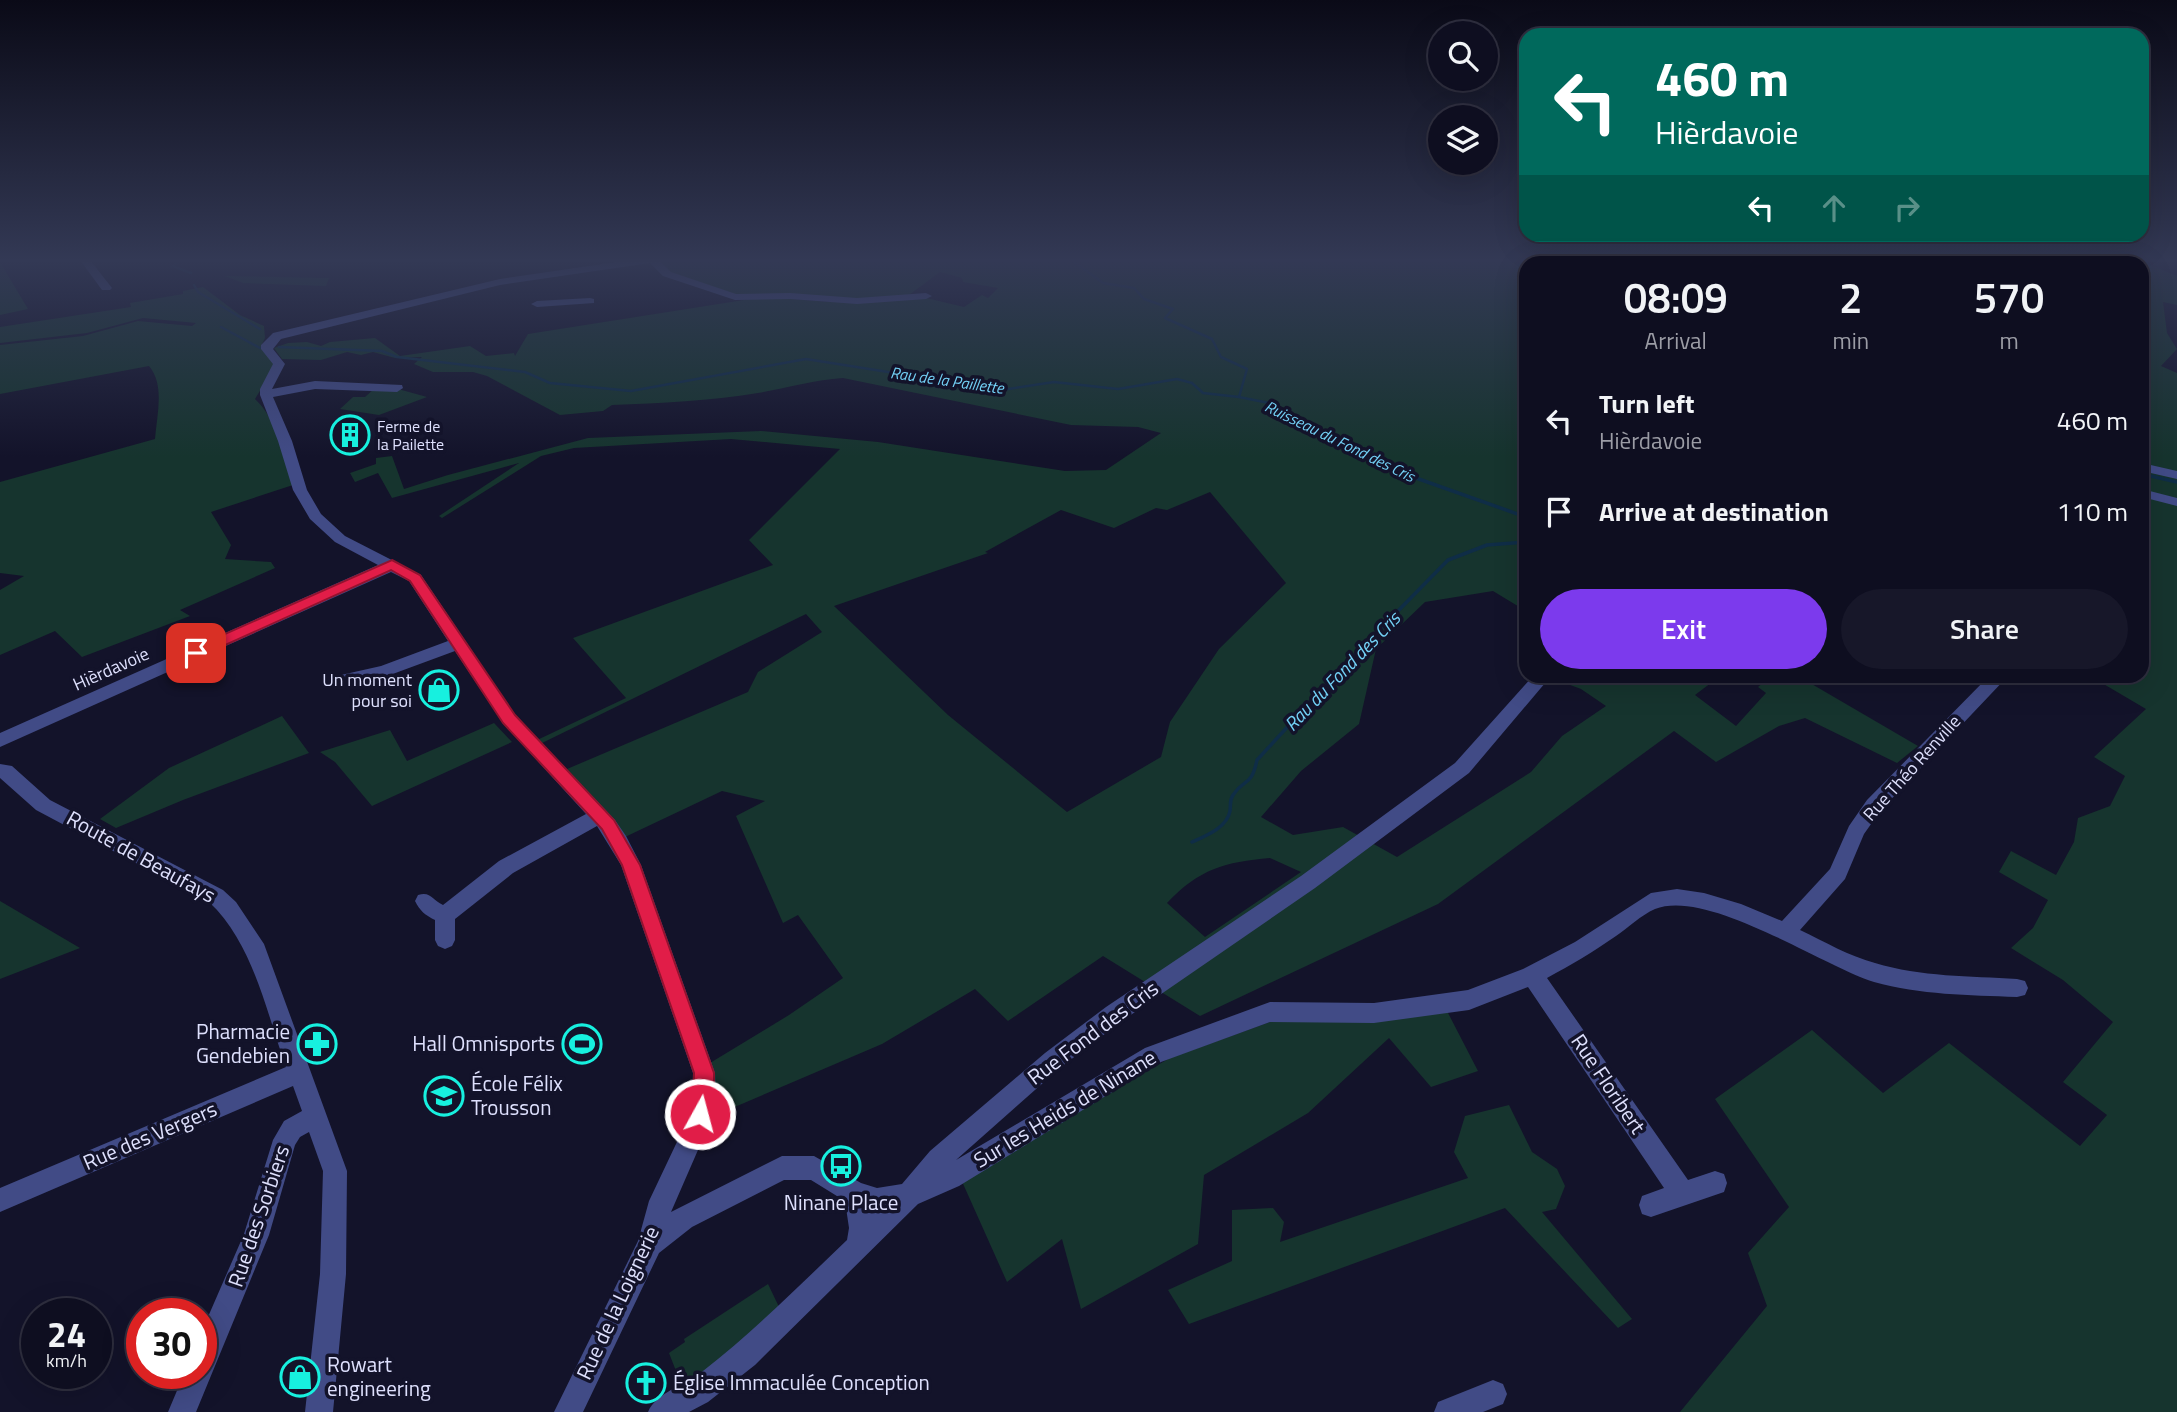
<!DOCTYPE html>
<meta charset="utf-8">
<style>
:root{--surface:#0e0e20;--page:#171729;--text:#f1f3f6;--muted:#9b9ca5;--line:#2e2e3e;--accent:#7c3aed}
body{margin:0;font-family:"Titillium Web",sans-serif;background:var(--page);color:var(--text);height:100vh;display:flex;flex-direction:column;font-size:26px;white-space:nowrap}
*{box-sizing:border-box;margin:0}
p{font-size:23px;color:var(--muted)}
.icon{flex:none;width:38px;height:38px;fill:none;stroke:currentColor;stroke-width:2;stroke-linecap:round;stroke-linejoin:round}
.map{position:relative;flex:1;overflow:hidden}
.side{position:absolute;left:1519px;top:256px;width:630px;height:427px;display:flex;flex-direction:column;background:var(--surface);border-radius:21px;box-shadow:0 7px 28px #0002,0 0 0 2px var(--line)}
.side>*{flex:none}
.guide{position:absolute;left:1519px;top:28px;width:630px;height:214px;border-radius:21px;box-shadow:0 7px 28px #0002,0 0 0 2px var(--line);background:#00695c;color:#fff;overflow:hidden}
.buttons{position:absolute;left:1428px;top:21px;display:grid;gap:14px}
.buttons a{display:grid;place-items:center;width:70px;height:70px;border-radius:50%;background:var(--surface);box-shadow:0 7px 28px #0002,0 0 0 2px var(--line);font-size:35px}
.speed{position:absolute;left:21px;top:1298px;display:flex;gap:14px;font-size:35px;font-weight:700;text-align:center}
.speed>*{display:grid;place-content:center;width:91px;height:91px;border-radius:50%;background:var(--surface);box-shadow:0 7px 28px #0002,0 0 0 2px var(--line);line-height:1}
.speed small{font-size:18px;font-weight:400}
.speed .limit{border:10px solid #d22;background:#fff;color:#111}
.pin{position:absolute;display:grid;place-items:center;width:60px;height:60px;color:#fff;margin:-30px;border-radius:14px;box-shadow:0 4px 10px #0006}
.me{position:absolute;width:77px;margin:-38px;rotate:7deg;stroke-linejoin:round;filter:drop-shadow(0 0 5px #0008)}
.turn{display:flex;align-items:center;gap:24px;height:147px;padding:0 21px;font-size:32px}
.turn .icon{width:91px;height:91px;stroke-width:2.5}
.turn b{display:block;font-size:49px;line-height:60px}
.lanes{display:flex;align-items:center;height:66px;padding:0 21px;background:#0003;justify-content:center;gap:35px;direction:ltr}
.lanes .off{opacity:.35}
.eta{display:flex;justify-content:space-evenly;align-items:center;height:119px;text-align:center}
.eta b{font-size:42px;font-weight:600;line-height:49px}
.cta{display:flex;gap:14px;margin-top:auto;padding:14px 21px}
.cta a{flex:1;height:80px;border-radius:42px;background:var(--accent);color:#fff;font-size:28px;font-weight:600;line-height:80px;text-align:center}
.cta a+a{background:var(--page);color:var(--text)}
ul{padding:0;list-style:none}
li{display:flex;align-items:center;gap:21px;height:91px;padding:0 21px}
li div{flex:1}
li b{display:block;font-size:26px}
li em{font-style:normal}
.map>svg:first-child{display:block}
</style>
<div class="map">
<svg width="2177" height="1412" viewBox="0 0 2177 1412">
<rect width="100%" height="100%" fill="#13132a"/>
<path fill="#16342e" fill-rule="evenodd" d="M661,260H1601L1610,262H1526V611L1493,591L1425,602L1376,649L1359,724L1301,771L1261,817L1293,835L1343,827L1397,857L1531,772L1562,736L1606,706L1581,689L1546,676H1720L1695,695L1736,726L1766,693L1758,687L1771,676H1798L1918,746L1897,763L1805,718L1779,726L1716,762L1674,731L1438,904L1200,1016L1103,956L1008,1021L975,989L882,1044L716,1115L710,1063L789,1015L843,978L798,915L783,923L736,816L765,801L722,791L625,837L567,769L748,692L758,672L822,632L806,614L540,744L535,741L626,698L573,638L773,565L749,540L840,449L731,439L574,448L541,456L442,518L439,516L519,463L392,498L378,473L355,482L350,473L376,464V458L392,456L404,489L448,475L588,438L761,431L878,442L1065,471L1106,470L1161,433L1138,427L1071,425L843,378C814,380 787,388 758,393C710,401 661,403 612,405L603,411L560,415L487,376L473,372H433L414,364L422,357L395,358L373,352L361,355L347,352L321,360L282,359L274,348L288,343L307,342L321,346L330,342L375,338L400,356L470,346L486,356L514,353L515,356L528,334L763,297L830,302L922,297L964,307L982,295L988,298L998,288L963,282L962,278L940,272L909,295L861,300L744,296C717,291 681,282 660,264ZM1210,492L1286,583L1219,649L1170,722L1161,757L1067,812L948,715L834,606L988,553L985,552L1061,510L1114,528L1156,508L1167,510ZM1270,858L1301,872L1205,937L1167,903C1199,869 1225,862 1270,858Z
M1676,260H2139L2177,276V305L2163,302L2167,333L2177,349L2161,366L2177,373V1412H1680L1767,1306L1748,1253L1789,1207L1715,1099L1812,1030L1883,1093L1949,1043L2080,1146L2107,1115L2063,1082L2113,1022L2063,980L2011,948L2033,928L2048,900L1999,872L2011,851L2056,875L2074,842L2078,818L2110,806L2125,776L2094,757L2146,709L2090,676H2142V262H1677Z
M0,262L28,309L0,315Z
M225,276L329,278L326,286L243,283Z
M203,287L240,315L264,326L265,338L261,346L276,364L255,399C277,419 285,457 293,485L211,512L231,545L225,559L271,562L275,568L180,610L190,616L82,657L55,631L0,655V590L24,576L0,573V482L155,439C157,414 165,385 149,366L0,394V345L83,336L138,321L192,326L196,323L143,318L87,333L0,343V327L131,307L130,303L183,294V291Z
M374,389H398L427,397L379,415L340,409L353,397H365Z
M282,716L309,753L183,800L116,828L100,819L169,768Z
M494,723L512,742L372,806L335,762L320,752L390,730L407,761Z
M0,901L80,948L0,979Z
M1447,1011L1478,1071L1431,1087L1389,1038L1308,1113L1204,1175L1198,1244L1081,1309L1062,1239L1007,1282L960,1177L1170,1058L1281,1018Z
M1509,1105L1532,1152L1557,1169L1565,1186L1556,1209L1542,1212L1632,1319L1618,1328L1505,1208L1189,1324L1168,1290L1232,1261V1210L1273,1208L1284,1222L1280,1242L1468,1178L1454,1152L1465,1116Z
M768,1284L780,1309L683,1389L669,1353L685,1342L684,1339Z"/>
<g fill="none" stroke-linecap="round" stroke-linejoin="round">
<path stroke="#0f2d47" stroke-width="2.5" d="M180,260L172,266L191,273
M1072,260L1103,283L1134,288L1144,299L1173,309L1165,318L1212,339L1221,357L1247,369L1239,397L1269,403L1374,457
M1961,262L1966,260
M194,285L198,292L260,329
M221,327L260,348
M279,347L382,351L397,357L525,372L550,383L631,391L806,359L1002,390L1054,382L1118,389L1177,379L1192,383L1203,393L1239,397"/>
<path stroke="#0f2d47" stroke-width="3.5" d="M1371,455L1416,478L1526,517
M2142,474L2177,482
M1192,842C1205,836 1227,828 1230,811C1231,805 1229,801 1233,795C1245,777 1251,788 1257,760L1339,671L1448,560L1487,545L1526,542"/>
<path fill="#414b86" fill-rule="evenodd" d="M80,260H90L112,288L110,290H102Z
M630,260H659L671,272L736,294L790,293L857,298L926,293L932,296L926,299L857,304L790,299L735,300L663,276L650,263L500,285L281,339L273,349L285,364L272,389L315,381L402,385L403,388L397,392L315,389L273,397L292,441L307,490L321,514L345,536L421,575L515,715L615,820L626,836L641,865L715,1073L716,1100L708,1127L671,1212L782,1156H814L861,1183L877,1188L902,1184L930,1151L1045,1053L1106,1007L1301,876L1455,763L1533,676H1551L1469,773L1315,888L1122,1021L1061,1067L956,1160L1145,1048L1270,1002L1374,1003L1468,990L1523,969L1575,942L1651,893L1677,889L1704,893L1741,904L1782,921L1830,869L1849,826L1867,800L1989,676H2008L1881,810L1864,834L1845,879L1800,930C1825,942 1849,956 1875,963C1921,977 1970,976 2017,979L2025,981L2028,988L2025,995L2017,997C1969,995 1920,995 1874,982C1821,965 1707,888 1655,909C1641,915 1628,928 1616,936C1593,952 1571,965 1547,978L1688,1180L1715,1171L1724,1174L1727,1183L1724,1192L1651,1217L1642,1214L1639,1205L1642,1196L1664,1188L1528,987L1469,1010L1374,1023L1270,1022L1161,1062L959,1186L918,1204L755,1365L708,1402L689,1412H648C656,1393 686,1384 703,1371C754,1331 800,1285 847,1240L849,1228L845,1201L811,1180H784L692,1227L659,1253L583,1412H554L638,1241L649,1201L685,1125L692,1100L693,1073L621,865L597,826L513,873L455,919V940L452,946L445,949L438,946L435,940V920C425,915 420,911 415,901L418,895C431,891 432,900 443,905L499,861L586,814L503,723L455,651L390,675L338,687L332,685L329,681L332,677L381,666L448,641L409,581L391,572L0,747V733L378,565L335,542L310,519L293,490L278,441L260,395V389L273,364L261,349V345L273,333L500,279Z
M590,298L594,299V303L537,307L531,304L537,301Z
M2142,463L2177,471V479L2142,471Z
M2142,489L2177,498V506L2142,497Z
M0,764L12,766L50,800L223,890L236,902L264,944L347,1171L346,1274L333,1412H305L320,1274L323,1171L309,1132L300,1137L295,1145L269,1235L196,1412H168L184,1374H201V1333L244,1234L273,1140L284,1121L302,1111L293,1086L0,1212V1188L286,1067C266,1011 253,943 209,902L36,810L0,778Z
M1493,1380L1503,1384L1507,1394L1503,1404L1483,1412H1434L1438,1402Z"/>
</g>
<linearGradient id="sky" x2="0" y2="1"><stop stop-color="#0a0a17"/><stop offset="0.57" stop-color="#333955"/><stop offset="1" stop-color="#333955" stop-opacity="0"/></linearGradient>
<rect width="2177" height="457" fill="url(#sky)"/>
<path fill="#e11d48" stroke="#92132f" stroke-width="2" d="M392,560L420,575L515,715L614,820L640,865L714,1073V1100L707,1121L700,1124L692,1121L689,1114L693,1100L694,1073L622,865L602,829L503,723L410,581L391,570L201,656H191L188,653L191,649Z"/>
<defs>
<g id="building-ring" transform="scale(2.0125)"><circle r="9.5" fill="#13132a" stroke="#17f0df" stroke-width="1.5"/><path d="M-4-6H4V6H1V3H-1V6H-4ZM-2.5-4.3h1.7v1.8h-1.7ZM.8-4.3h1.7v1.8H.8ZM-2.5-1h1.7V.8h-1.7ZM.8-1h1.7V.8H.8Z" fill="#17f0df"/></g>
<g id="shop-ring" transform="scale(2.0125)"><circle r="9.5" fill="#13132a" stroke="#17f0df" stroke-width="1.5"/><path d="M-5-2.5h2.3a2.7 3.5 0 0 1 5.4 0H5L5.5 6h-11ZM-1.5-2.5h3a1.5 2.3 0 0 0-3 0Z" fill="#17f0df"/></g>
<g id="pharmacy-ring" transform="scale(2.0125)"><circle r="9.5" fill="#13132a" stroke="#17f0df" stroke-width="1.5"/><path d="M-2-6h4v4h4v4h-4v4h-4v-4h-4v-4h4Z" fill="#17f0df"/></g>
<g id="stadium-ring" transform="scale(2.0125)"><circle r="9.5" fill="#13132a" stroke="#17f0df" stroke-width="1.5"/><path d="M0-5a6.5 5 0 1 0 0 10a6.5 5 0 1 0 0-10ZM-3.5-1.8h7v3.6h-7Z" fill="#17f0df"/></g>
<g id="school-ring" transform="scale(2.0125)"><circle r="9.5" fill="#13132a" stroke="#17f0df" stroke-width="1.5"/><path d="M0-5L7-2L0 1L-7-2ZM-4 1L0 2.5L4 1V4Q0 6-4 4Z" fill="#17f0df"/></g>
<g id="bus-ring" transform="scale(2.0125)"><circle r="9.5" fill="#13132a" stroke="#17f0df" stroke-width="1.5"/><path d="M-5-6H5V4H4V6H2V4H-2V6H-4V4H-5ZM-3.5-4V0h7V-4ZM-3.5 1.2v1.5H-2V1.2ZM2 1.2v1.5H3.5V1.2Z" fill="#17f0df"/></g>
<g id="church-ring" transform="scale(2.0125)"><circle r="9.5" fill="#13132a" stroke="#17f0df" stroke-width="1.5"/><path d="M-1.2-6h2.4v3.5h3.3v2.4h-3.3V6h-2.4V-.1h-3.3v-2.4h3.3Z" fill="#17f0df"/></g>
</defs>
<g fill-rule="evenodd">
<use href="#building-ring" x="350" y="435"/>
<use href="#shop-ring" x="439" y="690"/>
<use href="#pharmacy-ring" x="317" y="1044"/>
<use href="#stadium-ring" x="582" y="1044"/>
<use href="#school-ring" x="444" y="1096"/>
<use href="#bus-ring" x="841" y="1166"/>
<use href="#shop-ring" x="300" y="1377"/>
<use href="#church-ring" x="646" y="1383"/>
</g>
<g text-anchor="middle" stroke-width="7" stroke-linejoin="round" paint-order="stroke">
<g font-size="16" font-style="italic" fill="#73d1f6" stroke="#13132a">
<text transform="translate(947 380) rotate(8)" y="6">Rau de la Paillette</text>
<text transform="translate(1340 441) rotate(26)" y="6">Ruisseau du Fond des Cris</text>
</g>
<g font-size="16" fill="#dee0fd" stroke="#13132a" text-anchor="start">
<text x="377" y="432">Ferme de<tspan x="377" dy="18">la Pailette</tspan></text>
</g>
<g font-size="18" fill="#dee0fd" stroke="#13132a">
<text transform="translate(111 669) rotate(-24)" y="6">Hièrdavoie</text>
<text transform="translate(1912 768) rotate(-48)" y="6">Rue Théo Renville</text>
</g>
<g font-size="18" fill="#dee0fd" stroke="#13132a" text-anchor="end">
<text x="412" y="686">Un moment<tspan x="412" dy="21">pour soi</tspan></text>
</g>
<g font-size="19" font-style="italic" fill="#73d1f6" stroke="#13132a">
<text transform="translate(1342 671) rotate(-46)" y="7">Rau du Fond des Cris</text>
</g>
<g font-size="21" fill="#dee0fd" stroke="#13132a">
<text transform="translate(141 857) rotate(29)" y="7">Route de Beaufays</text>
<text transform="translate(1093 1033) rotate(-37)" y="7">Rue Fond des Cris</text>
<text transform="translate(1608 1084) rotate(56)" y="7">Rue Floribert</text>
<text transform="translate(1065 1109) rotate(-31)" y="7">Sur les Heids de Ninane</text>
<text transform="translate(150 1136) rotate(-23)" y="7">Rue des Vergers</text>
<text transform="translate(259 1216) rotate(-71)" y="7">Rue des Sorbiers</text>
<text transform="translate(618 1303) rotate(-65)" y="7">Rue de la Loignerie</text>
</g>
<g font-size="21" fill="#dee0fd" stroke="#13132a" text-anchor="start">
<text x="290" y="1039" text-anchor="end">Pharmacie<tspan x="290" dy="24">Gendebien</tspan></text>
<text x="555" y="1051" text-anchor="end">Hall Omnisports</text>
<text x="471" y="1091">École Félix<tspan x="471" dy="24">Trousson</tspan></text>
<text x="841" y="1210" text-anchor="middle">Ninane Place</text>
<text x="327" y="1372">Rowart<tspan x="327" dy="24">engineering</tspan></text>
<text x="673" y="1390">Église Immaculée Conception</text>
</g>
</g>
</svg>
<div class="buttons">
<a><svg class="icon" aria-label="search" viewBox="0 0 24 24"><circle cx="10" cy="10" r="6"/><path d="M15 15l6 6"/></svg></a>
<a><svg class="icon" aria-label="layers" viewBox="0 0 24 24"><path d="M12 4l9 5-9 5-9-5zM3 14l9 5 9-5"/></svg></a>
</div>
<div class="speed"><div>24<small>km/h</small></div><div class="limit">30</div></div>
<div class="pin" style="left:196px;top:653px;background:#d93025"><svg class="icon" aria-label="arrive" viewBox="0 0 24 24"><path d="M6 21V4h12l-3 4 3 4H6"/></svg></div>
<svg class="me" style="left:700px;top:1114px" viewBox="-20 -20 40 40"><circle r="17" fill="#e11d48" stroke="#fff" stroke-width="3"/><path d="M0-11L8 9 0 5-8 9z" fill="#fff"/></svg>
<div class="guide">
<div class="turn"><svg class="icon" aria-label="left" viewBox="0 0 24 24"><path d="M17 20v-9H6M10 6l-5 5 5 5"/></svg><div><b>460 m</b>Hièrdavoie</div></div>
<div class="lanes"><svg class="icon" aria-label="left" viewBox="0 0 24 24"><path d="M17 20v-9H6M10 6l-5 5 5 5"/></svg><svg class="icon off" aria-label="ahead" viewBox="0 0 24 24"><path d="M12 20V5M6 11l6-6 6 6"/></svg><svg class="icon off" aria-label="right" viewBox="0 0 24 24"><path d="M7 20v-9h11M14 6l5 5-5 5"/></svg></div>
</div>
<section class="side">
<div class="eta">
<div><b>08:09</b><p>Arrival</p></div>
<div><b>2</b><p>min</p></div>
<div><b>570</b><p>m</p></div>
</div>
<ul>
<li><svg class="icon" aria-label="left" viewBox="0 0 24 24"><path d="M17 20v-9H6M10 6l-5 5 5 5"/></svg><div><b>Turn left</b><p>Hièrdavoie</p></div><em>460 m</em></li>
<li><svg class="icon" aria-label="arrive" viewBox="0 0 24 24"><path d="M6 21V4h12l-3 4 3 4H6"/></svg><div><b>Arrive at destination</b></div><em>110 m</em></li>
</ul>
<div class="cta"><a>Exit</a><a>Share</a></div>
</section>
</div>
